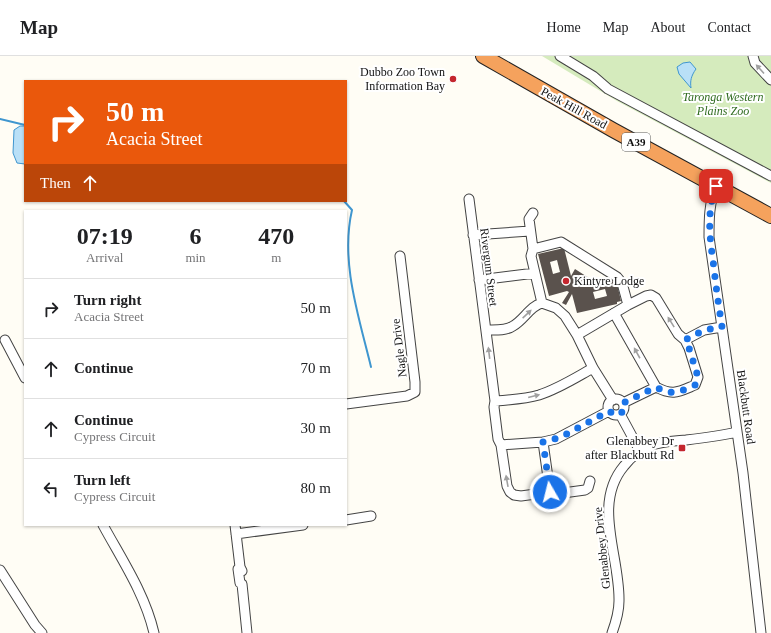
<!DOCTYPE html>
<style>
:root{--surface:#fff;--page:#f2f2f2;--text:#202124;--muted:#757577;--line:#e0e0e0}
body{margin:0;font-family:Georgia,serif;background:var(--page);color:var(--text);height:100vh;display:flex;flex-direction:column;font-size:15px;white-space:nowrap}
*{box-sizing:border-box;margin:0}
p{font-size:13px;color:var(--muted)}
.icon{flex:none;width:22px;height:22px;fill:none;stroke:currentColor;stroke-width:2;stroke-linecap:round;stroke-linejoin:round}
.map{position:relative;flex:1;overflow:hidden}
.details{position:absolute;left:24px;top:154px;width:323px;height:316px;display:flex;flex-direction:column;background:var(--surface);border-radius:0px;box-shadow:0 1px 3px #0004}
.details>*{flex:none}
.guide{position:absolute;left:24px;top:24px;width:323px;height:122px;border-radius:0px;box-shadow:0 1px 3px #0004;background:#ea580c;color:#fff;overflow:hidden}
.pin{position:absolute;display:grid;place-items:center;width:34px;height:34px;color:#fff;margin:-17px;border-radius:8px;box-shadow:0 2px 6px #0006}
.me{position:absolute;width:44px;margin:-22px;rotate:352deg;stroke-linejoin:round;filter:drop-shadow(0 0 3px #0008)}
.turn{display:flex;align-items:center;gap:14px;height:84px;padding:0 16px;font-size:18px}
.turn .icon{width:52px;height:52px;stroke-width:2.5}
.turn b{display:block;font-size:28px;line-height:34px}
.then{display:flex;align-items:center;height:38px;padding:0 16px;background:#0003;gap:8px;font-size:15px}
.eta{display:flex;justify-content:space-evenly;align-items:center;height:68px;text-align:center}
.eta b{font-size:24px;font-weight:700;line-height:28px}
ul{padding:0;list-style:none}
li{display:flex;align-items:center;gap:12px;height:60px;padding:0 16px;border-top:1px solid var(--line)}
li div{flex:1}
li b{display:block;font-size:15px}
li em{font-style:normal}
header{display:flex;align-items:center;gap:24px;box-sizing:border-box;height:56px;padding:0 20px;background:var(--surface);border-bottom:1px solid var(--line)}
header strong{font-size:19px}
nav{display:flex;gap:22px;margin-inline-start:auto;font-size:14px}
.map>svg:first-child{display:block}
</style>
<header>
<strong>Map</strong>
<nav><a>Home</a><a>Map</a><a>About</a><a>Contact</a></nav>
</header>
<div class="map">
<svg width="771" height="577" viewBox="0 0 771 577">
<rect width="100%" height="100%" fill="#fffdf5"/>
<path fill="#d5ebbd" d="M542,0H771V127L617,45Z"/>
<path fill="#b9e0f7" stroke="#3f96cf" d="M690,6L696,13C691,20 690,25 691,32L679,18L677,11L683,7Z
M20,70H25V108L17,107L13,97L14,74Z"/>
<g fill="none" stroke-linecap="round" stroke-linejoin="round">
<path stroke="#3f96cf" stroke-width="2" d="M0,63L25,69
M344,145L352,154C340,206 359,261 371,311"/>
</g>
<path fill="#5a524d" fill-rule="evenodd" d="M564,192L571,220L575,213L589,222L586,227L612,221L614,229L617,228L621,245L617,246V248L577,257L572,238L566,249L562,247L569,236L567,235L549,240L538,198ZM557,204L560,216L553,218L550,206ZM605,233L607,240L595,243L593,236Z"/>
<g fill="none" stroke-linecap="round" stroke-linejoin="round">
<g stroke="#444" stroke-width="11">
<path id="minor" d="M560,0L593,20L608,33L771,120
M753,0L755,7L771,24
M716,130C709,147 709,164 709,181L743,417L761,577
M469,143L495,345L494,351L498,383L501,389L507,430L510,436L514,439L521,440L550,436L563,437L585,434L588,432L590,425
M533,157L529,163L533,193L531,200L542,247
M473,179L530,175
M533,193L561,186L617,221L622,227L628,249
M479,224L535,217
M542,247L556,252L565,260L577,279L593,312L613,344
M614,257L656,331
M486,274C494,274 506,275 513,270C524,264 530,250 542,247
M577,279L628,249L646,240L651,239L656,242L678,278L685,284L689,292L698,321L695,329C678,336 673,340 656,331L623,347
M5,284L25,322
M685,284L704,274L722,271
M608 351a8 8 0 1 1 16 0a8 8 0 1 1-16 0Z
M495,345C510,344 525,343 539,339C558,333 575,322 593,312
M346,348L407,340L415,336V326L400,200
M620,358L640,395
M543,386L550,436
M501,389L543,386L556,383L609,355
M346,464L371,460
M103,469C122,504 145,538 154,577
M235,469L240,511L242,515
M236,478L303,469
M240,511L238,513L240,527L242,528L247,577
M0,514L35,569L42,577
M612,577C616,566 619,556 619,545C620,500 592,448 624,410C631,401 640,394 650,390C661,385 674,385 686,384C703,382 720,380 737,376"/>
</g>
<g stroke="#222" stroke-width="16">
<path id="highway" d="M483,0L613,74L771,160"/>
</g>
<use href="#minor" stroke="#fff" stroke-width="9"/>
<use href="#highway" stroke="#f5a25d" stroke-width="14"/>
</g>
<defs><path id="oneway-solid" d="M-6-.8H1V-3.2L6.5 0L1 3.2V.8H-6Z"/></defs>
<g fill="#a0a0a0">
<use href="#oneway-solid" transform="translate(760 13) rotate(-132)"/>
<use href="#oneway-solid" transform="translate(527 258) rotate(-43)"/>
<use href="#oneway-solid" transform="translate(671 266) rotate(-122)"/>
<use href="#oneway-solid" transform="translate(489 297) rotate(-97)"/>
<use href="#oneway-solid" transform="translate(637 297) rotate(-119)"/>
<use href="#oneway-solid" transform="translate(534 340) rotate(-14)"/>
<use href="#oneway-solid" transform="translate(507 425) rotate(-100)"/>
</g>
<g fill="none" stroke-linecap="round" stroke-linejoin="round">
<path stroke="#1a73e8" stroke-width="7" stroke-dasharray="0 12.6" d="M550,436L543,386L561,381L609,355L615,359L620,358L624,354L623,347L656,331C672,340 679,336 695,329L698,321L689,292L685,284L704,274L722,271C719,251 716,232 714,212C710,184 706,157 716,130"/>
</g>
<g fill="#c4262e" stroke="#fff" stroke-width="1.5">
<circle cx="453" cy="23" r="4"/>
<circle cx="566" cy="225" r="4"/>
<rect x="678" y="388" width="8" height="8" rx="2"/>
</g>
<g text-anchor="middle" stroke-width="4" stroke-linejoin="round" paint-order="stroke">
<rect fill="#fff" stroke="#585858" stroke-width="1" x="622" y="77" width="28" height="18" rx="3"/>
<g font-size="11" font-weight="bold" fill="#111">
<text x="636" y="90">A39</text>
</g>
<g font-size="12" fill="#111" stroke="#fff" text-anchor="end">
<text x="445" y="20">Dubbo Zoo Town<tspan x="445" dy="14">Information Bay</tspan></text>
<text x="574" y="229" text-anchor="start">Kintyre Lodge</text>
<text x="674" y="389">Glenabbey Dr<tspan x="674" dy="14">after Blackbutt Rd</tspan></text>
</g>
<g font-size="12" font-style="italic" fill="#2f6b1f" stroke="#fff">
<text x="723" y="45">Taronga Western<tspan x="723" dy="14">Plains Zoo</tspan></text>
</g>
<g font-size="12" fill="#111" stroke="#fff">
<text transform="translate(574 52) rotate(29)" y="4">Peak Hill Road</text>
<text transform="translate(489 211) rotate(83)" y="4">Rivergum Street</text>
<text transform="translate(399 292) rotate(-97)" y="4">Nagle Drive</text>
<text transform="translate(746 351) rotate(82)" y="4">Blackbutt Road</text>
<text transform="translate(602 492) rotate(-96)" y="4">Glenabbey Drive</text>
</g>
</g>
</svg>
<div class="pin" style="left:716px;top:130px;background:#d93025"><svg class="icon" aria-label="arrive" viewBox="0 0 24 24"><path d="M6 21V4h12l-3 4 3 4H6"/></svg></div>
<svg class="me" style="left:550px;top:436px" viewBox="-20 -20 40 40"><circle r="17" fill="#1a73e8" stroke="#fff" stroke-width="3"/><path d="M0-11L8 9 0 5-8 9z" fill="#fff"/></svg>
<div class="guide">
<div class="turn"><svg class="icon" aria-label="right" viewBox="0 0 24 24"><path d="M7 20v-9h11M14 6l5 5-5 5"/></svg><div><b>50 m</b>Acacia Street</div></div>
<div class="then">Then<svg class="icon" aria-label="ahead" viewBox="0 0 24 24"><path d="M12 20V5M6 11l6-6 6 6"/></svg></div>
</div>
<section class="details">
<div class="eta">
<div><b>07:19</b><p>Arrival</p></div>
<div><b>6</b><p>min</p></div>
<div><b>470</b><p>m</p></div>
</div>
<ul>
<li><svg class="icon" aria-label="right" viewBox="0 0 24 24"><path d="M7 20v-9h11M14 6l5 5-5 5"/></svg><div><b>Turn right</b><p>Acacia Street</p></div><em>50 m</em></li>
<li><svg class="icon" aria-label="ahead" viewBox="0 0 24 24"><path d="M12 20V5M6 11l6-6 6 6"/></svg><div><b>Continue</b></div><em>70 m</em></li>
<li><svg class="icon" aria-label="ahead" viewBox="0 0 24 24"><path d="M12 20V5M6 11l6-6 6 6"/></svg><div><b>Continue</b><p>Cypress Circuit</p></div><em>30 m</em></li>
<li><svg class="icon" aria-label="left" viewBox="0 0 24 24"><path d="M17 20v-9H6M10 6l-5 5 5 5"/></svg><div><b>Turn left</b><p>Cypress Circuit</p></div><em>80 m</em></li>
</ul>
</section>
</div>
